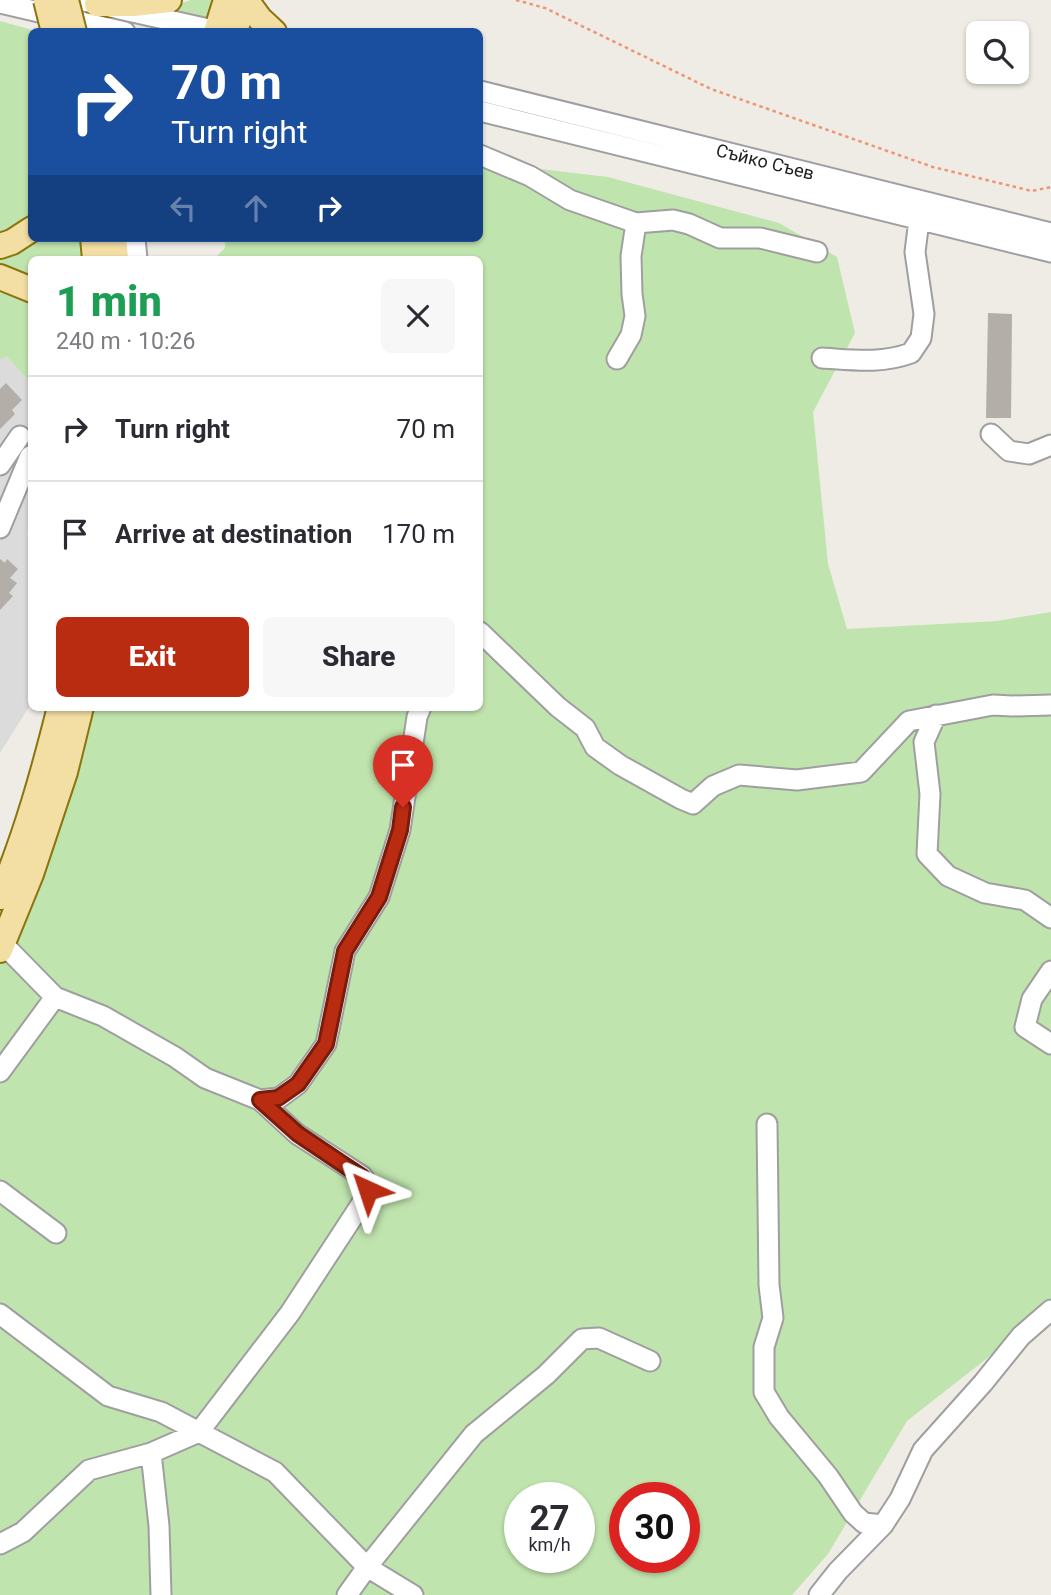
<!DOCTYPE html>
<meta charset="utf-8">
<style>
:root{--surface:#fff;--page:#f7f7f7;--text:#2b2b33;--muted:#7c7c81;--line:#e1e1e2;--accent:#ba2c11}
body{margin:0;font-family:Roboto,sans-serif;background:var(--page);color:var(--text);height:100vh;display:flex;flex-direction:column;font-size:26px;white-space:nowrap}
*{box-sizing:border-box;margin:0}
p{font-size:23px;color:var(--muted)}
.icon{flex:none;width:38px;height:38px;fill:none;stroke:currentColor;stroke-width:2;stroke-linecap:round;stroke-linejoin:round}
.map{position:relative;flex:1;overflow:hidden}
.details{position:absolute;left:28px;top:256px;width:455px;height:455px;display:flex;flex-direction:column;background:var(--surface);border-radius:10px;box-shadow:0 2px 5px #0004}
.details>*{flex:none}
.top-card{position:absolute;left:28px;top:28px;width:455px;height:214px;border-radius:10px;box-shadow:0 2px 5px #0004;background:#1a4fa0;color:#fff;overflow:hidden}
.tools{position:absolute;left:966px;top:21px;display:grid;gap:14px}
.tools a{display:grid;place-items:center;width:63px;height:63px;border-radius:10px;background:var(--surface);box-shadow:0 2px 5px #0004;font-size:35px}
.speed{position:absolute;left:504px;top:1482px;display:flex;gap:14px;font-size:35px;font-weight:700;text-align:center}
.speed>*{display:grid;place-content:center;width:91px;height:91px;border-radius:50%;background:var(--surface);box-shadow:0 2px 5px #0004;line-height:1}
.speed small{font-size:18px;font-weight:400}
.speed .limit{border:10px solid #d22;background:#fff;color:#111}
.pin{position:absolute;display:grid;place-items:center;width:60px;height:60px;color:#fff;margin:-72px -30px;border-radius:50% 50% 50% 0;rotate:-45deg;box-shadow:0 0 7px #0007}
.pin .icon{rotate:45deg}
.me{position:absolute;width:77px;margin:-38px;rotate:318deg;stroke-linejoin:round;filter:drop-shadow(0 0 5px #0008)}
.turn{display:flex;align-items:center;gap:24px;height:147px;padding:0 28px;font-size:32px}
.turn .icon{width:91px;height:91px;stroke-width:2.5}
.turn b{display:block;font-size:49px;line-height:60px}
.lanes{display:flex;align-items:center;height:66px;padding:0 28px;background:#0003;justify-content:center;gap:35px;direction:ltr}
.lanes .off{opacity:.35}
.round{display:grid;place-items:center;flex:none;width:74px;height:74px;border-radius:10px;background:var(--page)}
.headline{display:flex;align-items:center;justify-content:space-between;height:119px;padding:0 28px}
h1{font-size:42px;font-weight:800;line-height:52px;color:#1e9e55}
.button{display:flex;gap:14px;margin-top:auto;padding:14px 28px}
.button a{flex:1;height:80px;border-radius:10px;background:var(--accent);color:#fff;font-size:28px;font-weight:800;line-height:80px;text-align:center}
.button a+a{background:var(--page);color:var(--text)}
ul{padding:0;list-style:none}
li{display:flex;align-items:center;gap:21px;height:105px;padding:0 28px;border-top:2px solid var(--line)}
li div{flex:1}
li b{display:block;font-size:26px}
li em{font-style:normal}
.map>svg:first-child{display:block}
</style>
<div class="map">
<svg width="1051" height="1595" viewBox="0 0 1051 1595">
<rect width="100%" height="100%" fill="#eeece4"/>
<path fill="#dcdbdb" d="M5,355L31,383V425L27,444L32,449L31,524L27,535L32,542V702L0,753V360Z"/>
<path fill="#c0e4ae" fill-rule="evenodd" d="M191,0H219L208,19L165,9Z
M0,21L36,31L32,32L31,219L0,239Z
M480,162L608,177L779,223L837,257L855,333L813,412L828,564L847,629L997,621L1051,612V1308L907,1421L828,1554L792,1595H0V962L88,707H480V259H214L225,248V238H480ZM520,1498H579V1558H520ZM625,1498H684V1558H625Z
M32,238H80L82,259H32L31,284L0,272V253Z
M0,285L31,299V383L6,356L0,360Z"/>
<path fill="#b3aea7" d="M988,313L1012,314L1011,418H986Z
M6,383L22,400L12,410L15,414L0,429V389Z
M0,559L5,563L7,559L18,569L10,578L17,583L9,593L13,596L0,610Z"/>
<g fill="none" stroke-linecap="round" stroke-linejoin="round">
<g stroke="#9f9f9f" stroke-width="23">
<path id="minor" d="M79,0L222,32
M0,3L125,32
M480,91L1051,233
M480,111L1051,252
M480,155L530,176L570,200L636,223L673,220L689,224L720,238H760L817,252
M135,238L137,259
M822,358C854,360 881,364 911,353L921,338L924,314L915,252L919,220
M617,359L631,335L635,316L632,294L631,256L636,223
M991,434L1009,451L1029,454L1051,445
M0,465L20,436
M0,528L30,456
M480,632L558,707L585,728L595,747L620,765L681,799L693,804L713,786L739,775L797,780L861,772L909,721L993,705L1012,706L1051,705
M936,715L924,742L930,794L927,854L948,876L985,893L1025,900L1051,918
M1051,971L1032,999L1025,1027L1051,1044
M0,1072L55,997
M260,1100L279,1098L298,1084L326,1044L345,951L379,897L400,830L417,717L421,707
M767,1124L769,1285L773,1318L764,1347V1392L779,1417L828,1476L853,1513L864,1523L883,1525
M0,1191L56,1233
M0,1314L108,1396L161,1412L275,1472L367,1567L413,1595
M151,1453L159,1526L161,1595
M0,1544L23,1532L89,1470L151,1453L199,1432L290,1313L360,1206C366,1195 371,1187 362,1176L297,1134L260,1100L205,1078L175,1057L103,1016L55,997L3,944
M347,1595L367,1567L474,1434L546,1375L582,1339L599,1338L650,1361
M819,1595L838,1571L883,1525L900,1499L923,1450L983,1383L1021,1336L1051,1310"/>
</g>
<g stroke="#8a740d" stroke-width="28">
<path id="major" d="M246,0L260,19L274,32
M97,4H133L169,0
M216,32L226,0
M234,32L238,22L240,0
M93,238L95,259
M114,238L116,259
M0,246L12,242L32,229
M0,277L32,290
M0,897C26,836 44,771 60,707
M0,950L31,874L65,772L81,707"/>
</g>
<path stroke="#ed9576" stroke-width="2.5" stroke-dasharray="3.5 3.5" stroke-linecap="butt" d="M516,0L545,8L711,89L933,167L1032,191L1051,187"/>
<use href="#minor" stroke="#fff" stroke-width="19"/>
<use href="#major" stroke="#f3dea4" stroke-width="24"/>
<g stroke="#8a740d" stroke-width="28" stroke-linecap="butt">
<path id="major-bridge" d="M46,0L54,32
M66,0L74,32"/>
</g>
<use href="#major-bridge" stroke="#f3dea4" stroke-width="24"/>
</g>
<g fill="none" stroke-linecap="round" stroke-linejoin="round">
<g stroke="#791d0b" stroke-width="18">
<path id="route" d="M368,1190L366,1182L362,1177L298,1134L260,1100L278,1098L298,1084L326,1044L345,951L379,897L400,830L403,807"/>
</g>
<use href="#route" stroke="#ba2c11" stroke-width="12"/>
</g>
<g text-anchor="middle" stroke-width="5" stroke-linejoin="round" paint-order="stroke">
<g font-size="18" fill="#1e1e1e" stroke="#fff">
<text transform="translate(765 162) rotate(14)" y="6">Съйко Съев</text>
</g>
</g>
</svg>
<div class="tools">
<a><svg class="icon" aria-label="search" viewBox="0 0 24 24"><circle cx="10" cy="10" r="6"/><path d="M15 15l6 6"/></svg></a>
</div>
<div class="speed"><div>27<small>km/h</small></div><div class="limit">30</div></div>
<div class="pin" style="left:403px;top:807px;background:#d93025"><svg class="icon" aria-label="arrive" viewBox="0 0 24 24"><path d="M6 21V4h12l-3 4 3 4H6"/></svg></div>
<svg class="me" style="left:368px;top:1190px" viewBox="-20 -20 40 40"><path d="M0-17L14 15 0 8-14 15z" fill="#ba2c11" stroke="#fff" stroke-width="4"/></svg>
<div class="top-card">
<div class="turn"><svg class="icon" aria-label="right" viewBox="0 0 24 24"><path d="M7 20v-9h11M14 6l5 5-5 5"/></svg><div><b>70 m</b>Turn right</div></div>
<div class="lanes"><svg class="icon off" aria-label="left" viewBox="0 0 24 24"><path d="M17 20v-9H6M10 6l-5 5 5 5"/></svg><svg class="icon off" aria-label="ahead" viewBox="0 0 24 24"><path d="M12 20V5M6 11l6-6 6 6"/></svg><svg class="icon" aria-label="right" viewBox="0 0 24 24"><path d="M7 20v-9h11M14 6l5 5-5 5"/></svg></div>
</div>
<section class="details">
<div class="headline"><div><h1>1 min</h1><p>240 m · 10:26</p></div><a class="round"><svg class="icon" aria-label="close" viewBox="0 0 24 24"><path d="M6 6l12 12M18 6L6 18"/></svg></a></div>
<ul>
<li><svg class="icon" aria-label="right" viewBox="0 0 24 24"><path d="M7 20v-9h11M14 6l5 5-5 5"/></svg><div><b>Turn right</b></div><em>70 m</em></li>
<li><svg class="icon" aria-label="arrive" viewBox="0 0 24 24"><path d="M6 21V4h12l-3 4 3 4H6"/></svg><div><b>Arrive at destination</b></div><em>170 m</em></li>
</ul>
<div class="button"><a>Exit</a><a>Share</a></div>
</section>
</div>
